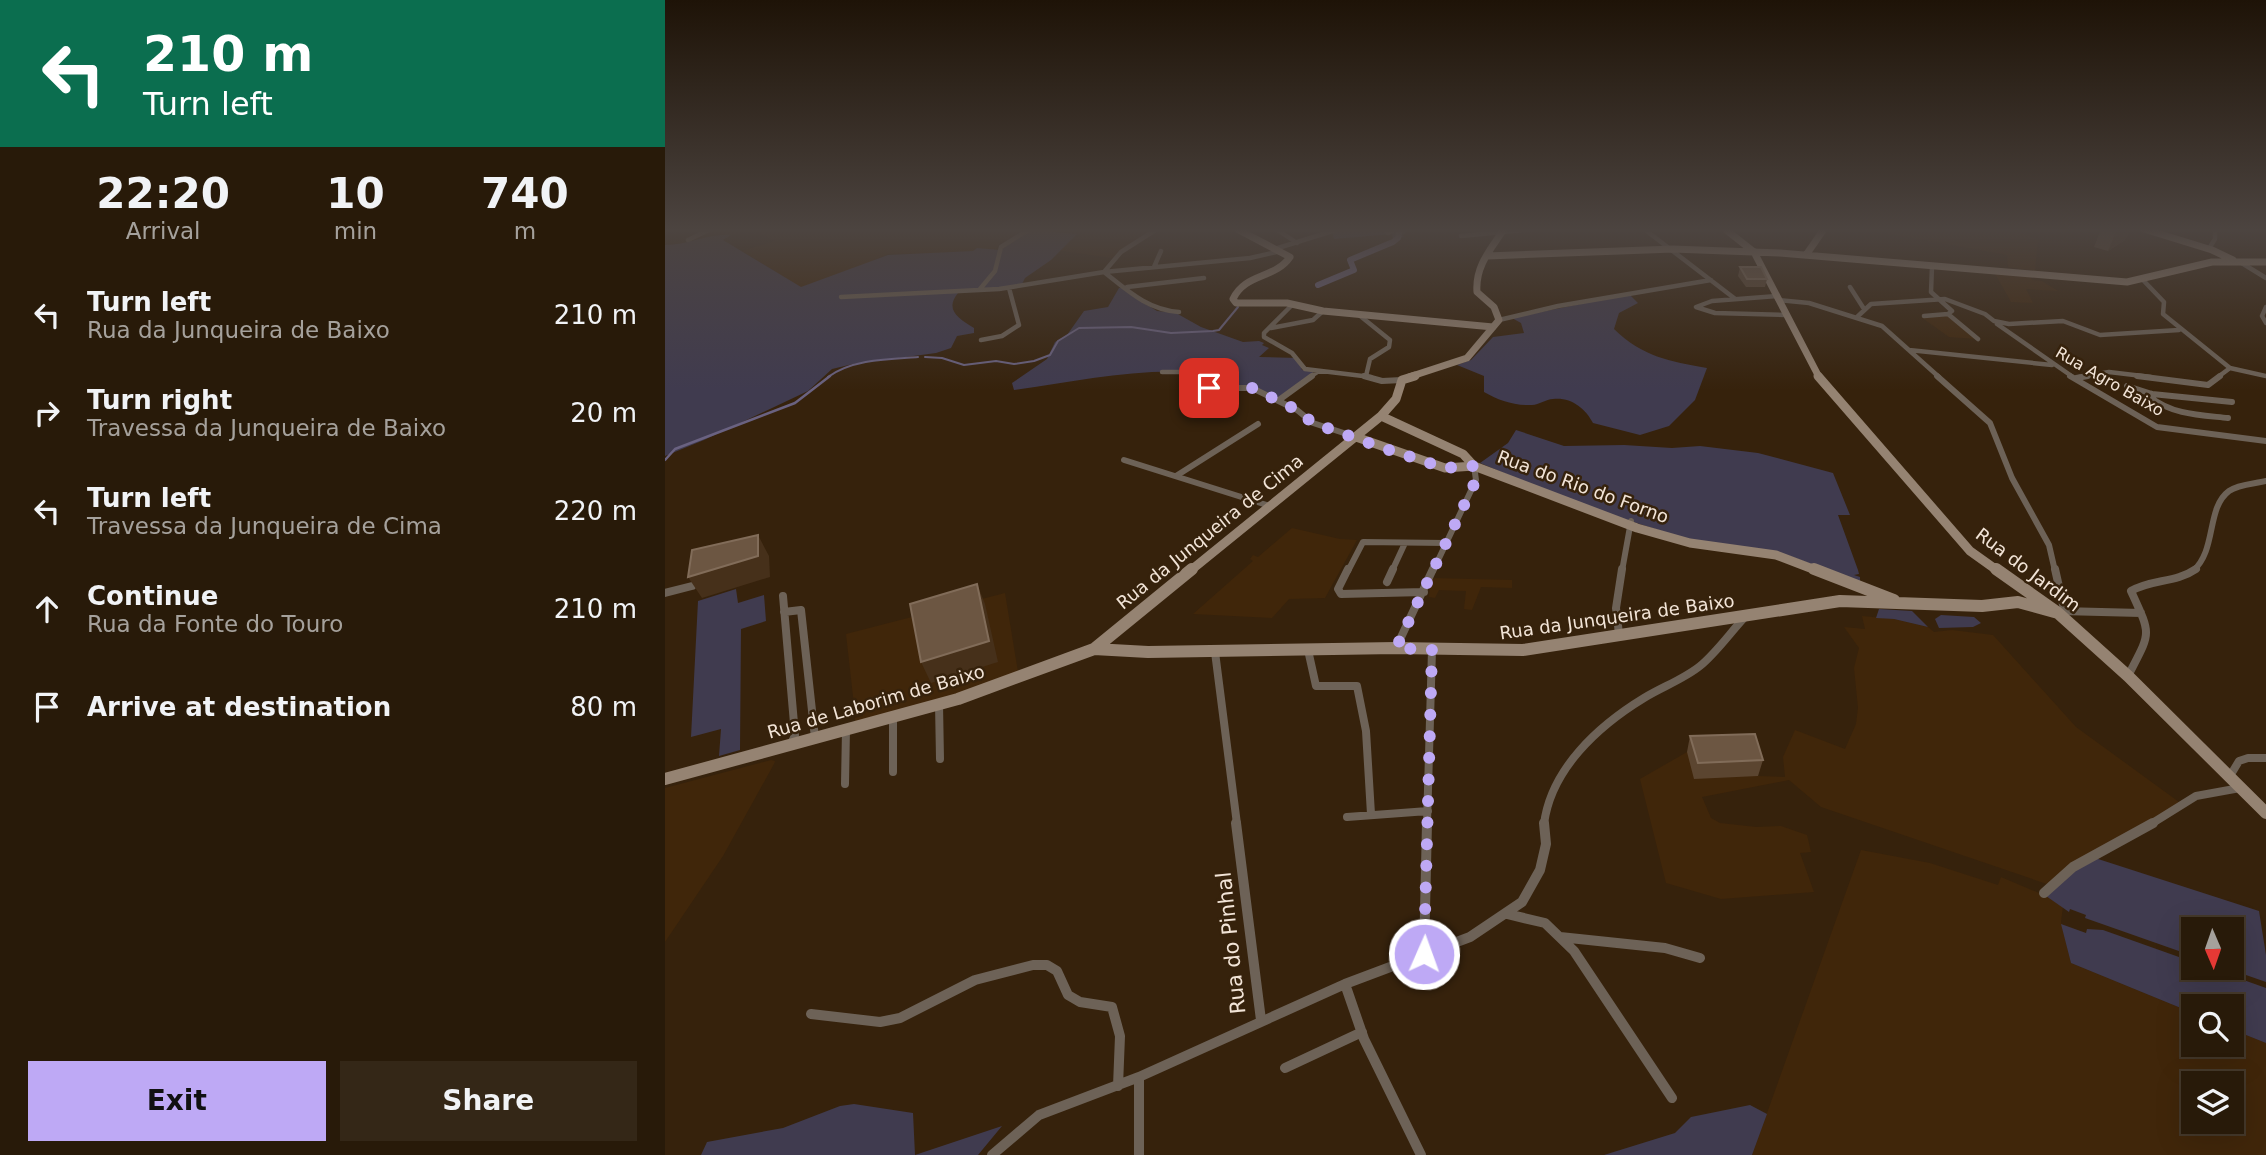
<!DOCTYPE html>
<style>
:root{--surface:#281a09;--page:#342717;--text:#f1f3f6;--muted:#a5a19c;--line:#44382a;--accent:#bea9f5}
body{margin:0;font-family:"DejaVu Sans",sans-serif;background:var(--page);color:var(--text);height:100vh;display:flex;flex-direction:column;font-size:26px;white-space:nowrap}
*{box-sizing:border-box;margin:0}
p{font-size:23px;color:var(--muted)}
.icon{flex:none;width:38px;height:38px;fill:none;stroke:currentColor;stroke-width:2;stroke-linecap:round;stroke-linejoin:round}
.map{position:relative;flex:1;overflow:hidden}
.details{display:flex;flex-direction:column;background:var(--surface);width:665px}
.details>*{flex:none}
.top-card{background:#0b6e4f;color:#fff;overflow:hidden}
.needle{width:46px;rotate:178deg}
.controls{position:absolute;left:1516px;top:917px;display:grid;gap:14px}
.controls a{display:grid;place-items:center;width:63px;height:63px;border-radius:0px;background:var(--surface);box-shadow:0 7px 28px #0002,0 0 0 2px var(--line);font-size:35px}
.pin{position:absolute;display:grid;place-items:center;width:60px;height:60px;color:#fff;margin:-30px;border-radius:14px;box-shadow:0 4px 10px #0006}
.me{position:absolute;width:77px;margin:-38px;rotate:2deg;stroke-linejoin:round;filter:drop-shadow(0 0 5px #0008)}
.turn{display:flex;align-items:center;gap:24px;height:147px;padding:0 28px;font-size:32px}
.turn .icon{width:91px;height:91px;stroke-width:2.5}
.turn b{display:block;font-size:49px;line-height:60px}
.eta{display:flex;justify-content:space-evenly;align-items:center;height:119px;text-align:center}
.eta b{font-size:42px;font-weight:600;line-height:49px}
.button{display:flex;gap:14px;margin-top:auto;padding:14px 28px}
.button a{flex:1;height:80px;border-radius:0px;background:var(--accent);color:#111;font-size:28px;font-weight:600;line-height:80px;text-align:center}
.button a+a{background:var(--page);color:var(--text)}
ul{padding:0;list-style:none}
li{display:flex;align-items:center;gap:21px;height:98px;padding:0 28px}
li div{flex:1}
li b{display:block;font-size:26px}
li em{font-style:normal}
main{display:flex;flex:1;min-height:0}
.map>svg:first-child{display:block}
</style>
<main>
<section class="details">
<div class="top-card">
<div class="turn"><svg class="icon" aria-label="left" viewBox="0 0 24 24"><path d="M17 20v-9H6M10 6l-5 5 5 5"/></svg><div><b>210 m</b>Turn left</div></div>
</div>
<div class="eta">
<div><b>22:20</b><p>Arrival</p></div>
<div><b>10</b><p>min</p></div>
<div><b>740</b><p>m</p></div>
</div>
<ul>
<li><svg class="icon" aria-label="left" viewBox="0 0 24 24"><path d="M17 20v-9H6M10 6l-5 5 5 5"/></svg><div><b>Turn left</b><p>Rua da Junqueira de Baixo</p></div><em>210 m</em></li>
<li><svg class="icon" aria-label="right" viewBox="0 0 24 24"><path d="M7 20v-9h11M14 6l5 5-5 5"/></svg><div><b>Turn right</b><p>Travessa da Junqueira de Baixo</p></div><em>20 m</em></li>
<li><svg class="icon" aria-label="left" viewBox="0 0 24 24"><path d="M17 20v-9H6M10 6l-5 5 5 5"/></svg><div><b>Turn left</b><p>Travessa da Junqueira de Cima</p></div><em>220 m</em></li>
<li><svg class="icon" aria-label="ahead" viewBox="0 0 24 24"><path d="M12 20V5M6 11l6-6 6 6"/></svg><div><b>Continue</b><p>Rua da Fonte do Touro</p></div><em>210 m</em></li>
<li><svg class="icon" aria-label="arrive" viewBox="0 0 24 24"><path d="M6 21V4h12l-3 4 3 4H6"/></svg><div><b>Arrive at destination</b></div><em>80 m</em></li>
</ul>
<div class="button"><a>Exit</a><a>Share</a></div>
</section>
<div class="map">
<svg width="1601" height="1155" viewBox="0 0 1601 1155">
<rect width="100%" height="100%" fill="#36220c"/>
<path fill="#40260a" fill-rule="evenodd" d="M50,229H360L334,244L331,252L223,254L178,274L136,288L77,251L110,241L86,229L66,235L41,233Z
M370,229H489L447,258L391,250L417,234Z
M1217,229H1349L1373,240L1370,271L1343,267L1342,255L1225,234Z
M1329,272L1364,275L1367,280L1377,281L1393,291L1361,289L1368,303L1346,302Z
M1283,315L1311,339L1284,337L1256,317Z
M627,528L675,539L692,540L660,598L624,599L607,618L528,614L588,561L585,559L588,555L593,557Z
M766,578L847,580V588L816,587L807,610L799,609L801,591L774,590L770,598L764,597Z
M340,593L353,672L299,692L190,724V718L198,716V712L190,714L181,634Z
M1197,616L1229,619L1263,627L1269,632L1287,630L1328,635L1411,727L1514,802L1486,822L1382,884L1156,807L1124,780L1037,797L1046,818L1055,823L1091,827L1116,826L1142,835L1146,852L1135,853L1149,892L1056,899L1001,883L975,779L1022,752L1085,750L1093,776L1120,777L1118,757L1130,730L1180,749L1191,724L1193,708L1189,668L1194,648L1179,627L1200,629Z
M106,760L110,761L109,764L58,856L0,942V788Z
M1196,850L1265,863L1333,885L1336,877L1381,896L1398,906L1396,922L1406,963L1528,1013V1045H1566V1029L1601,1043V1155H1087ZM1528,1083H1566V1122H1528Z"/>
<path fill="#403b4f" d="M667,229H744L737,236L740,237L728,238L727,234L669,239Z
M367,230L412,234L386,260L360,278L356,286L293,293C279,310 294,319 309,328V333L292,336L286,348L271,353L188,364L167,369L143,391L39,440L0,456V245C23,245 45,233 66,235L58,240L136,287L223,255L308,251L312,248L335,250Z
M454,288H460L471,298L492,311L511,313L536,327L578,342L594,341L599,343L597,345L604,348L594,357L633,358L637,370L650,371L614,399L588,387L545,385L536,373C475,367 409,382 349,390L347,383L382,359L390,342L402,335L419,311L443,307Z
M964,294L973,303L954,313L949,329C978,357 1004,361 1042,368L1030,400L1004,426L975,435L928,423C920,408 906,397 888,399C881,399 874,405 867,405C849,406 833,400 819,392V376L792,365L806,360L828,337L859,333L856,323L847,318Z
M851,430L899,446L959,445L1007,448L1035,446L1093,453L1168,473L1185,515H1173L1193,570L1194,574L1189,575L1195,577V583L1125,556L1028,541L915,505L815,463L843,443Z
M71,589L73,603L99,595L101,621L76,629L75,750L54,756L56,729L26,737L33,601Z
M1214,609L1247,611L1263,627L1229,619L1211,618Z
M1276,615L1309,617L1316,623L1308,627L1274,628L1270,619Z
M1430,858L1594,911L1601,955V982L1561,968H1566V929H1528V956L1420,918L1421,915L1405,909L1404,912L1381,896L1405,873Z
M1396,924L1421,933L1422,929L1438,930L1528,962V968H1545L1601,988V1043L1566,1029V1006H1528V1013L1406,963Z
M189,1104L248,1113L250,1155L337,1126L313,1155H36L42,1142L118,1128L175,1106Z
M1085,1105L1102,1114L1087,1155H939L1010,1133L1026,1117Z"/>
<g fill="none" stroke-linecap="round" stroke-linejoin="round">
<path stroke="#6a6281" stroke-width="2" d="M260,357L277,358L299,365L331,361L349,364L369,361L385,355L393,341L414,328L466,327L506,333L548,331L554,330L573,307
M163,377C187,359 224,359 253,357"/>
<path stroke="#6a6281" stroke-width="2.5" d="M0,460L10,449L130,403L165,376"/>
<path stroke="#6a6281" stroke-width="6" d="M653,285L689,270L685,260L728,242L733,238L735,229"/>
<path stroke="#6d6257" stroke-width="4.5" d="M492,229L456,252L439,272C463,291 483,310 514,312
M611,229L632,243
M722,229L723,233L728,230
M979,229L1069,298
M796,236L868,229
M23,240L46,229
M1545,247L1550,239V229
M613,248L674,229
M1575,262L1601,278
M1267,266L1266,292L1287,311L1283,314L1313,339
M489,267L496,251
M1478,280L1499,302L1498,314L1565,368L1601,376
M462,287L539,278
M1185,287L1199,309
M315,289L330,271L336,247L365,229
M1112,296L1047,301L1031,307L1050,313L1120,315
M176,297L334,289L439,272L585,258L616,251
M1113,300L1144,303L1217,326L1274,377
M628,304L599,333V337L627,353L640,369L706,377
M1601,307L1597,316L1601,323
M694,315L725,340L724,347L705,359L701,376
M1259,316L1283,314
M1192,317L1206,304L1280,299L1320,314L1329,321L1344,324L1398,321L1435,335L1514,330
M834,320L893,306L1046,280
M1332,324L1408,377
M606,328L648,320L658,311
M316,340L337,336L354,325L344,288
M1244,350L1387,365
M497,372H525L537,377
M645,377L654,371
M1414,377L1444,372L1486,377
M1553,377L1565,368"/>
<path stroke="#6d6257" stroke-width="6" d="M533,376L538,378L539,385L543,388H587L632,410L648,423L691,437
M699,376L717,381L737,380
M1272,376L1325,423L1347,478L1384,545L1390,571
M1405,376L1492,427L1601,441
M1472,376L1543,385L1555,376
M1411,378L1423,376
M1462,386L1487,394L1567,402
M1487,394L1485,397C1508,415 1535,415 1563,418
M614,400L647,376
M459,460L605,506
M511,476L593,424
M683,571L698,542L781,543
M727,571L740,543
M768,571L811,480L809,466
M957,571L966,521
M1528,571C1552,550 1541,508 1564,491C1574,484 1589,484 1601,481"/>
<path stroke="#6d6257" stroke-width="8" d="M683,569L673,589L676,594L759,592
M1390,569L1399,609
M722,582L728,569
M0,593L27,586
M118,596L130,735L126,744
M1396,611L1476,613
M119,612L136,610L150,738
M954,634L951,608L957,569
M731,648L768,569
M643,650L651,686H692L701,731L706,814
M550,652L572,824
M1463,676C1486,631 1487,637 1466,591C1486,579 1511,583 1531,569
M274,704L275,759
M228,716V772
M1565,776L1574,761L1583,758H1601
M180,784L181,729
M682,817L763,811
M762,824L767,650
M879,824C886,769 933,726 979,698C997,687 1019,679 1035,666C1051,653 1065,633 1079,618
M1486,824L1531,796L1575,788"/>
<path stroke="#6d6257" stroke-width="10" d="M571,823L596,1020
M1379,893L1408,867L1488,823
M842,914L880,923L909,951L1007,1098
M895,937L1000,948L1035,958
M759,954L762,823
M680,984L699,1039L756,1155
M146,1014L215,1022L235,1018L310,980L368,965H382L392,971L403,995L415,1002L447,1007L455,1036L453,1086
M620,1068L697,1032
M474,1077V1155
M327,1155L374,1115L474,1077L680,984L805,937L857,902L875,870L881,844L879,823"/>
<path stroke="#958372" stroke-width="7" d="M572,229L625,257C610,279 580,273 568,299L571,303H622L658,311L828,327
M1060,229L1089,252L1154,377
M1479,229L1547,250L1568,260
M1141,255L1159,229
M822,256L1008,249L1115,253L1462,282L1547,262H1601
M744,377L802,358L834,320L829,307L812,292C810,266 826,249 839,229"/>
<path stroke="#958372" stroke-width="9" d="M1153,376L1305,551L1333,571
M716,416L798,454L809,466L972,528L1025,543L1111,555L1153,571
M691,437L780,468L809,466
M525,571L716,416L731,399L737,380L750,376"/>
<path stroke="#958372" stroke-width="12" d="M1149,569L1229,600
M1331,569L1393,613L1463,676L1601,813
M429,649L483,652L731,648L858,650L1175,601L1317,606L1353,602L1393,613
M0,779L293,699L429,649L527,569"/>
</g>
<path fill="#5b4530" d="M1436,229H1466L1460,240L1443,251L1429,247Z
M1075,267L1102,279L1100,287H1081L1073,276Z
M1025,736L1098,760L1093,776L1029,779L1022,752Z"/>
<path fill="#46301a" d="M1452,229H1466L1460,240L1443,251Z
M93,535L104,556L105,577L37,598L23,577Z
M312,584L320,604L333,662L266,683L256,662Z"/>
<path fill="#6c5642" stroke="#816c59" stroke-width="2" d="M1075,267H1096L1102,279H1082Z
M93,535V556L23,577L27,550Z
M312,584L324,641L256,662L245,604Z
M1090,734L1098,760L1033,763L1025,736Z"/>
<linearGradient id="sky" x2="0" y2="1"><stop stop-color="#1e1307"/><stop offset="0.59" stop-color="#4c4440"/><stop offset="1" stop-color="#4c4440" stop-opacity="0"/></linearGradient>
<rect width="1601" height="390" fill="url(#sky)"/>
<g fill="none" stroke-linecap="round" stroke-linejoin="round">
<path stroke="#bea9f5" stroke-width="12" stroke-dasharray="0 21.6" d="M544,388H587L632,410L648,423L718,448L780,468L809,466L811,480L731,648L767,650L759,954"/>
</g>
<g text-anchor="middle" stroke-width="5" stroke-linejoin="round" paint-order="stroke">
<g font-size="16" fill="#f2e4d7" stroke="#36220c">
<text transform="translate(1445 381) rotate(30)" y="6">Rua Agro Baixo</text>
</g>
<g font-size="18" fill="#f2e4d7" stroke="#36220c">
<text transform="translate(918 487) rotate(20)" y="6">Rua do Rio do Forno</text>
<text transform="translate(545 532) rotate(-39)" y="6">Rua da Junqueira de Cima</text>
<text transform="translate(1363 570) rotate(37)" y="6">Rua do Jardim</text>
<text transform="translate(952 617) rotate(-8)" y="6">Rua da Junqueira de Baixo</text>
<text transform="translate(211 702) rotate(-16)" y="6">Rua de Laborim de Baixo</text>
</g>
<g font-size="21" fill="#f2e4d7" stroke="#36220c">
<text transform="translate(566 943) rotate(-96)" y="7">Rua do Pinhal</text>
</g>
</g>
</svg>
<div class="controls">
<a><svg class="needle" viewBox="-14 -14 28 28"><path d="M0-13l5 13h-10z" fill="#e53935"/><path d="M0 13l5-13h-10z" fill="#a5a19c"/></svg></a>
<a><svg class="icon" aria-label="search" viewBox="0 0 24 24"><circle cx="10" cy="10" r="6"/><path d="M15 15l6 6"/></svg></a>
<a><svg class="icon" aria-label="layers" viewBox="0 0 24 24"><path d="M12 4l9 5-9 5-9-5zM3 14l9 5 9-5"/></svg></a>
</div>
<div class="pin" style="left:544px;top:388px;background:#d93025"><svg class="icon" aria-label="arrive" viewBox="0 0 24 24"><path d="M6 21V4h12l-3 4 3 4H6"/></svg></div>
<svg class="me" style="left:759px;top:954px" viewBox="-20 -20 40 40"><circle r="17" fill="#bea9f5" stroke="#fff" stroke-width="3"/><path d="M0-11L8 9 0 5-8 9z" fill="#fff"/></svg>
</div>
</main>
